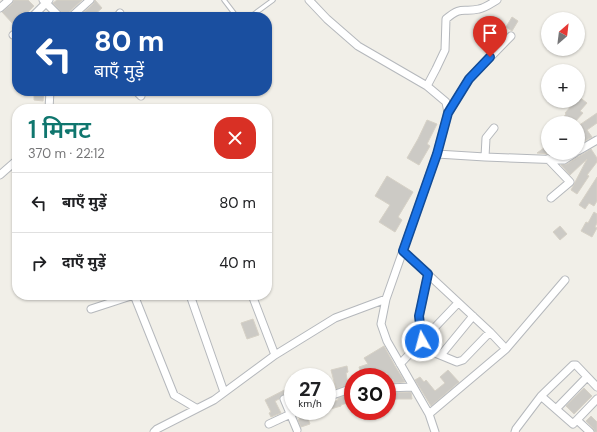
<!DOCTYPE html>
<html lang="hi">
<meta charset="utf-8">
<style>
:root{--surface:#fff;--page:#f2f2f2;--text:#202124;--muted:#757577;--line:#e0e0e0;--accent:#0f766e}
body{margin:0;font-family:"DM Sans","Noto Sans Devanagari",sans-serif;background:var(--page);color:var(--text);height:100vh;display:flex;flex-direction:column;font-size:15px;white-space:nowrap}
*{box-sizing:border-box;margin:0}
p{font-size:13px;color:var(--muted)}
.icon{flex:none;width:22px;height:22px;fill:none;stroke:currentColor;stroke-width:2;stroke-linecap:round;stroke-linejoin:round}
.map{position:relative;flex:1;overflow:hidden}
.sheet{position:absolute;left:12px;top:104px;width:260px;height:196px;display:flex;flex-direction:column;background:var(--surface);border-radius:16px;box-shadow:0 1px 3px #0004}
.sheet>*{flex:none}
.top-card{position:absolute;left:12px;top:12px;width:260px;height:84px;border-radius:16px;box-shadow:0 1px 3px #0004;background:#1a4fa0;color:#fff;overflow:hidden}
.needle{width:26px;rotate:28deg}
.tools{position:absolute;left:541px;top:12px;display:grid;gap:8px}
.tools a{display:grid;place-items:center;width:44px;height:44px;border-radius:50%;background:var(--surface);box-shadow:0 1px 3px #0004;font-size:20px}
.speed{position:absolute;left:284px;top:368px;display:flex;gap:8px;font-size:20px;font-weight:700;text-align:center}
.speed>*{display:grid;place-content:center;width:52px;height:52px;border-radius:50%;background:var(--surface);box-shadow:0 1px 3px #0004;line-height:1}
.speed small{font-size:10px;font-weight:400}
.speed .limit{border:6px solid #d22;background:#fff;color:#111}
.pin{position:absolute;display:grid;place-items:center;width:34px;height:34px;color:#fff;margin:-41px -17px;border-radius:50% 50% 50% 0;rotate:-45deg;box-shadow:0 0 4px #0007}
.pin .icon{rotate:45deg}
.me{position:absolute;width:44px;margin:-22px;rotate:353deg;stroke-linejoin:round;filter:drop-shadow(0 0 3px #0008)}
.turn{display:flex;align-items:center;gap:14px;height:84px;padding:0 16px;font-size:18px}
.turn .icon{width:52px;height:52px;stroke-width:2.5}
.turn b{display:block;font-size:28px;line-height:34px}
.round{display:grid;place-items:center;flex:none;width:42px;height:42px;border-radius:16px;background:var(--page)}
.headline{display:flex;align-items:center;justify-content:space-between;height:68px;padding:0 16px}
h1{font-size:24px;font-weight:600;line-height:30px;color:var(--accent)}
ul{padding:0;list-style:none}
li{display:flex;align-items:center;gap:12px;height:60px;padding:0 16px;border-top:1px solid var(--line)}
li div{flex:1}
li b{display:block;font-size:15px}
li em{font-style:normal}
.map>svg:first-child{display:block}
</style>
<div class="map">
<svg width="597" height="432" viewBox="0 0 597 432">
<rect width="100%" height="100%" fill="#f1efe8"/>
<path fill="#cccac5" stroke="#d6d1c6" d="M14,0H28L34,6L23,17H17V23L14,25L2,12L12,4Z
M57,0H82L65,16L53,3Z
M95,0L102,8L92,17H88L83,13L93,4Z
M512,17L518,21L512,31L506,27Z
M34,92H44L43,101L34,100Z
M578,96L587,103L580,111L583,113L574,123H568L563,118L566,114L565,113L573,104L570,101H578Z
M597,113V123L587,130L592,137L583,142L578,135V126Z
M427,120L437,124L427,144L430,146L419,165L407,158L418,139Z
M548,145V153H566L562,155L537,153Z
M591,149L597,158V162L587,175L589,176L577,194L571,190L587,159L570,175L561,165L567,164Z
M387,176L413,192L398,217L402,220L395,232L379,222L390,205L375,196Z
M597,177V201L594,206L589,203L585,209L579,205Z
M594,212L597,214V223L595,227L597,228L592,237L581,231L586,222L588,223Z
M560,226L567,234L560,240L553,232Z
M253,319L259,335L247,339L241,323Z
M384,346L395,366L405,382L394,383L393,379L389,380L387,373L370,374V375L362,377L359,367L368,364L364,358Z
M347,366L348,372L346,373L348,385L336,389L331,370Z
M448,370L459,382L431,406L415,380L420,377L424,382L426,380L435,391L445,383L440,377Z
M292,386L293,389V407L287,395H282L279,399L275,401L281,413L271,417L269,413L271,412L265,400Z
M584,388L592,396L574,414L566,406Z
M411,392L412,399H391V400H387V393Z
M348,395H353V401L341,405V406L327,410V402L334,400V402L338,400V398Z
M302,411H305L310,424L301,427L298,420L300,419L298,416Z
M591,416L597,422V432H595L593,428L586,421Z"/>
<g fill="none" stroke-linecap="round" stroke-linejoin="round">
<g stroke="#b5b8bc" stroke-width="5.5">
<path id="service" d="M224,0L237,17
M250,17L273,0"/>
</g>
<g stroke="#b5b8bc" stroke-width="9">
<path id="minor" d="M43,0L60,17
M309,0L327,19L358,46L427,86L446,102L448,113L437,154L386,299L381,324L387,341L429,414L435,432
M0,8L9,0
M32,17L49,0
M71,17L90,0
M117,17L120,13
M13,35L17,32
M427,86L436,69L445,50L446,19C462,5 463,13 479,9C485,8 492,3 497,0
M136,91L141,96
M49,109L50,91
M448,113L469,79L511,36
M578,151L597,140
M437,154L485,157L564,160L575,153
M485,157L486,138L494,128
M548,159L570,182L551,198
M0,175L17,160
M403,251L490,332L506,349
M134,295L174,395L196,408
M190,295L224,392
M252,295L275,355
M91,309L134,295
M422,341L419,316L428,274
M418,346L457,362L463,360L490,332
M441,355L473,316
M400,364L458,303
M387,388L413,387
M541,396L573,424L597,399
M327,397L347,390H353
M284,399L297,430
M556,409L587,377
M429,414L506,349L565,280
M577,420L590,432
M269,424L297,411
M154,432L157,429L214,400L275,355L335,318L386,299
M515,432L516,429L541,396L573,365H576L597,387"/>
</g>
<use href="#service" stroke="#fff" stroke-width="3.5"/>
<use href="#minor" stroke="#fff" stroke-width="7"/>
</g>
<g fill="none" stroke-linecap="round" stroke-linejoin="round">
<g stroke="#114b97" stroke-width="10">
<path id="route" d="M422,341L419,316L428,274L403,251L437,154L448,113L469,79L490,57"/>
</g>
<use href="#route" stroke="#1a73e8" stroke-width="7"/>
</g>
</svg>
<div class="tools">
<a><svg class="needle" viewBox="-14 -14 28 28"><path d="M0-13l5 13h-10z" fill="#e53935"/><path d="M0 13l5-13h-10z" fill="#757577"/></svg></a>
<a>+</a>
<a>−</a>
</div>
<div class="speed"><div>27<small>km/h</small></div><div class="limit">30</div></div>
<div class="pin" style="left:490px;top:57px;background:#d93025"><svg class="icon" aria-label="arrive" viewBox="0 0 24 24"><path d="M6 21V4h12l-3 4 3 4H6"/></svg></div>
<svg class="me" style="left:422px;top:341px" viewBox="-20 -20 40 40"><circle r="17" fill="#1a73e8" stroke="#fff" stroke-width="3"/><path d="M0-11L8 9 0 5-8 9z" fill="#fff"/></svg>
<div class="top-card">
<div class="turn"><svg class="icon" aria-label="left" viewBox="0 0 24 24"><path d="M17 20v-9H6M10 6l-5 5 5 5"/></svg><div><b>80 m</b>बाएँ मुड़ें</div></div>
</div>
<section class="sheet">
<div class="headline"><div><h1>1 मिनट</h1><p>370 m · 22:12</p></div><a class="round" style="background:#d93025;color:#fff"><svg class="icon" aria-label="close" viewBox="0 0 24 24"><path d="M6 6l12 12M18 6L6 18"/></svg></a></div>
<ul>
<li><svg class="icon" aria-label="left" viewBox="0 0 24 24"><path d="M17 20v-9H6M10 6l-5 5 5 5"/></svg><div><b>बाएँ मुड़ें</b></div><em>80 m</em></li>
<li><svg class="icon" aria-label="right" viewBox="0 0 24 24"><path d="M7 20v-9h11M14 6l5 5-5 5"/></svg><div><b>दाएँ मुड़ें</b></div><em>40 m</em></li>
</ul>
</section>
</div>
